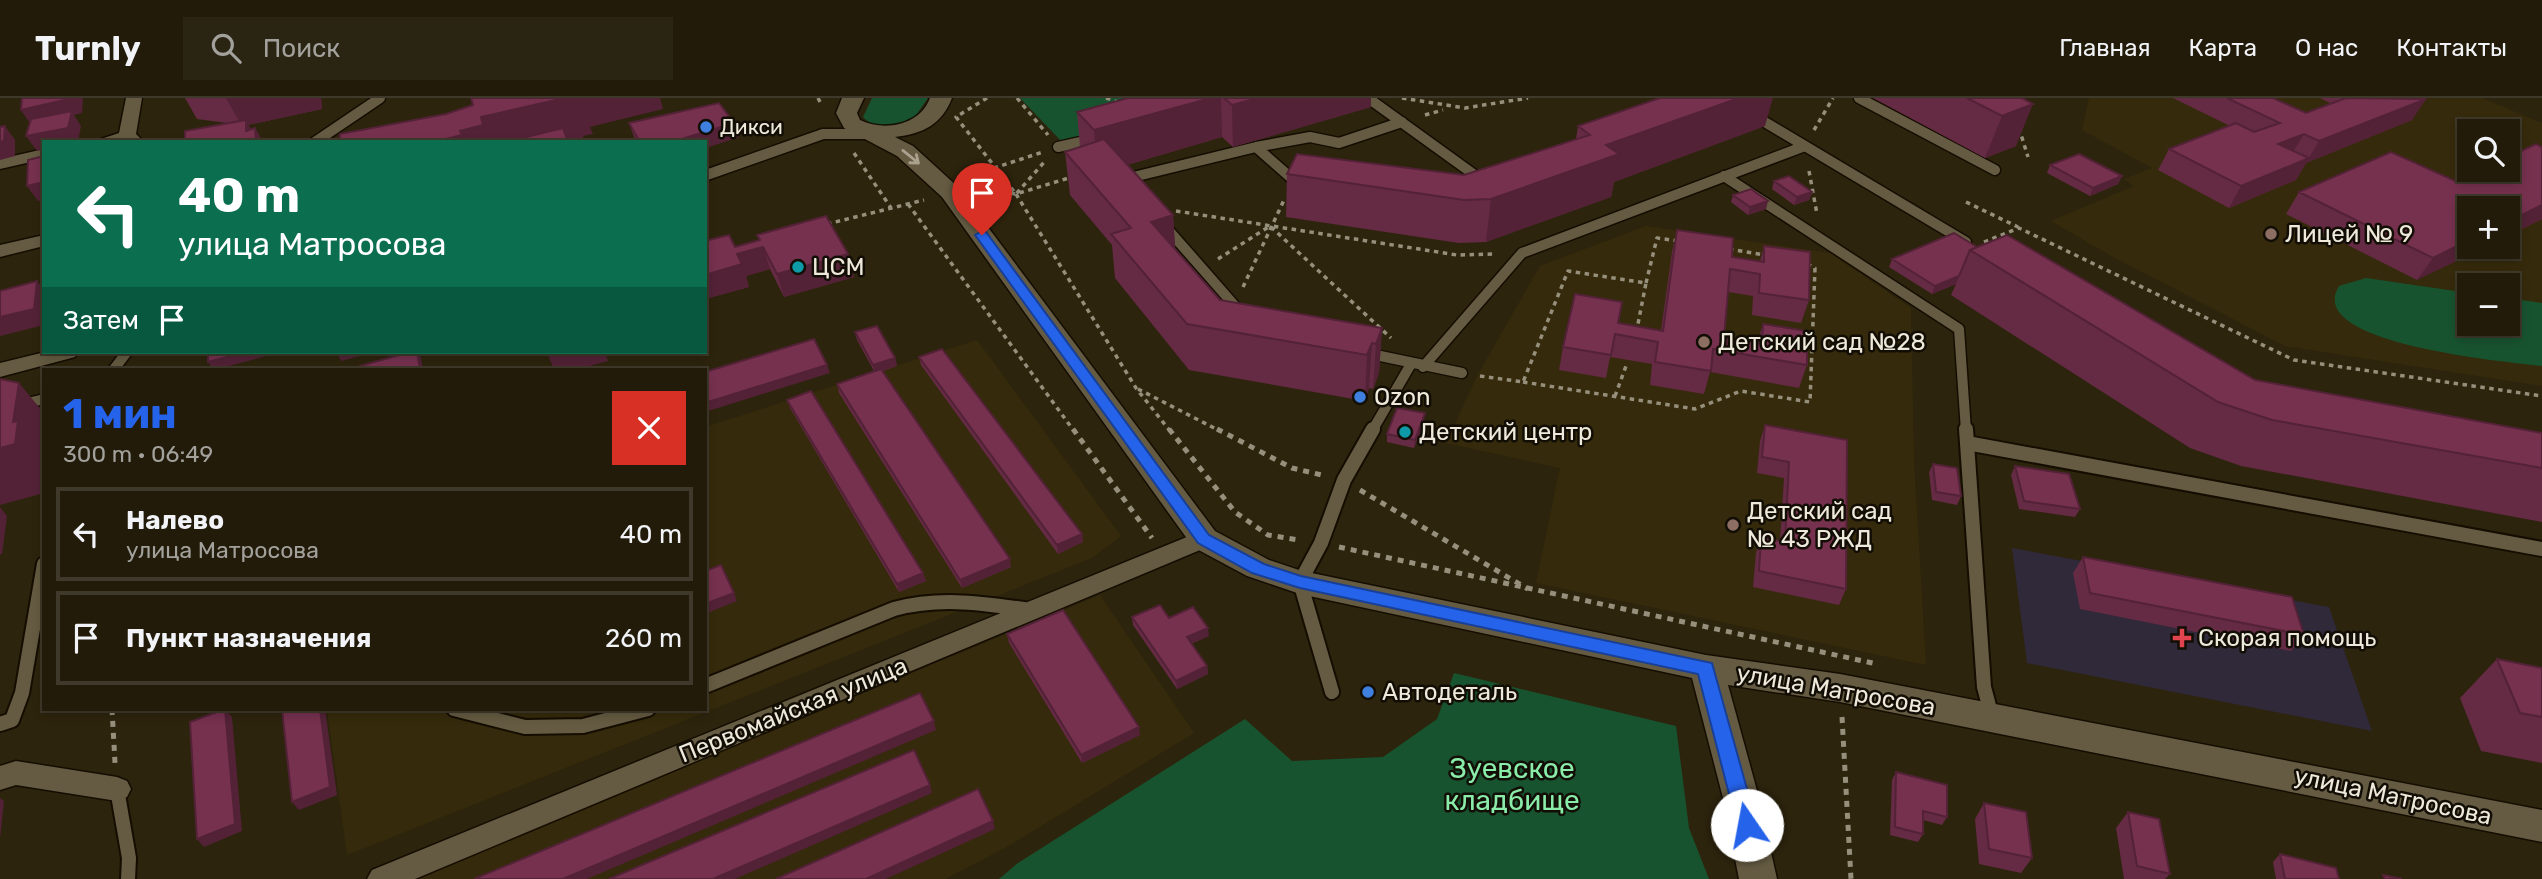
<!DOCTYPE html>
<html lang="ru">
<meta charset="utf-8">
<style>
:root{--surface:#221b0a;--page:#2a2413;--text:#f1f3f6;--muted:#a2a19c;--line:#3f392b;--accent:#2563eb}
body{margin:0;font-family:Rubik,sans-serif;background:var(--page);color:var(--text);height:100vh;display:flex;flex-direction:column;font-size:26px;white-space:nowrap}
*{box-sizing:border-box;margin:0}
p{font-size:23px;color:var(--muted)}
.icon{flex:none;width:38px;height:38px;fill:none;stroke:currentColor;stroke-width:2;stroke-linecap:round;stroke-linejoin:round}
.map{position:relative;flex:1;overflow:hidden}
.details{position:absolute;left:42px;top:270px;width:665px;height:343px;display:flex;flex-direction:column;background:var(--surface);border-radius:0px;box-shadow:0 4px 10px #0003,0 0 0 2px var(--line)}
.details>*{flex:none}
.hud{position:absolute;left:42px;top:42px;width:665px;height:214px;border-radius:0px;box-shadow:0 4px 10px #0003,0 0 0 2px var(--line);background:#0b6e4f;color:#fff;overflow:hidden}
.buttons{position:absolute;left:2457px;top:21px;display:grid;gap:14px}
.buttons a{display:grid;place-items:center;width:63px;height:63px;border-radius:0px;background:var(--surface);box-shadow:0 4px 10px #0003,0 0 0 2px var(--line);font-size:35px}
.pin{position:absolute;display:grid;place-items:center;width:60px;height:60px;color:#fff;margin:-72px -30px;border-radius:50% 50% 50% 0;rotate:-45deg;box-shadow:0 0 7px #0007}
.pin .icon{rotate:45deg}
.me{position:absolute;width:77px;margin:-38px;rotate:348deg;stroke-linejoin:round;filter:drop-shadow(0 0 5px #0008)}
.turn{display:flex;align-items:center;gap:24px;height:147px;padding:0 21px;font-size:32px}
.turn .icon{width:91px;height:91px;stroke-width:2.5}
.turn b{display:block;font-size:49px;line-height:60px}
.then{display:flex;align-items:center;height:66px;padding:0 21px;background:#0003;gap:14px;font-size:26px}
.round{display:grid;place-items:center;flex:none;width:74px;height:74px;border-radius:0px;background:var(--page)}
.head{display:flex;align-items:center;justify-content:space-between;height:119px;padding:0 21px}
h1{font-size:42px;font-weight:700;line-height:52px;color:var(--accent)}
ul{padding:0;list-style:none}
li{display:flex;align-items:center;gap:21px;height:94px;margin:0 14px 10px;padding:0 7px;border:4px solid var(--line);border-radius:0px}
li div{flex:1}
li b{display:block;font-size:26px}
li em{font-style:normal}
header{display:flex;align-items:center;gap:42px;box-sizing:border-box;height:98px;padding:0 35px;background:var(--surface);border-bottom:2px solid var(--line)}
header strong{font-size:33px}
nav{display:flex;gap:38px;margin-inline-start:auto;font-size:24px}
.search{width:490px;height:63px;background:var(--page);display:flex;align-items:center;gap:18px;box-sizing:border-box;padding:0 24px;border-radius:0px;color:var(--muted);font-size:26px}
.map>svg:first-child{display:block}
</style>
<header>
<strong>Turnly</strong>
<div class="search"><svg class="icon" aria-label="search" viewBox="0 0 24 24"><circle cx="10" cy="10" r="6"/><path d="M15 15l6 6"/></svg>Поиск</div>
<nav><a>Главная</a><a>Карта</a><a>О нас</a><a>Контакты</a></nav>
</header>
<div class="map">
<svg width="2542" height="781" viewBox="0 0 2542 781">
<rect width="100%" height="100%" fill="#2d240d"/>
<path fill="#352a0b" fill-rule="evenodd" d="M2089,0H2482L2542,25V288L2285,248L2113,159L2051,123L2134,88L2124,81L2152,70L2082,32ZM2469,33H2508V72H2469ZM2469,110H2508V149H2469ZM2469,187H2508V226H2469Z
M1646,128L1830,155L1911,210L1914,363L1926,567L1536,485L1560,370L1446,345L1477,278L1540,168Z
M977,242L1121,438L1092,460L347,757L327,611H705V329Z
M1100,497L1194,635L1005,750L945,781H414Z"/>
<path fill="#2f2939" d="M2012,450L2329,509L2372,633L2027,565Z"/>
<path fill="#18532f" d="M872,0H928L914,20C898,28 876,34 863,19Z
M1020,0H1208L1063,45Z
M2366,180L2469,195V226H2508V200L2542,205V268C2513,264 2302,247 2339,188Z
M1454,575L1676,628L1689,730L1709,781H999L1018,765L1245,621L1292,663L1383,659L1437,621Z"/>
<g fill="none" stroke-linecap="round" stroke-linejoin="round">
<g stroke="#150d00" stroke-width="13">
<path id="service-far1" d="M1368,0L1483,83
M1859,0L1995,72
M1753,17L1966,144
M315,44L380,0
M1058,49L1094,41
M1256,49L1310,39L1339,45L1402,24
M1724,78L1959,231L1966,333
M1125,81L1256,49L1298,86
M1164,127L1242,216
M1366,255L1462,275
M1423,269L1522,155L1805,48
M114,271L127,254
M0,312L44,301
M1372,333L1411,266"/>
</g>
<g stroke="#150d00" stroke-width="18">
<path id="service" d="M1966,331L1984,589L1992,619
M1967,345L2542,451
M705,588L894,511C939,499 979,505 1024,511
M1332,594L1300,484L1321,445L1344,382L1373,331
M454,611L525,629L583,628L648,611
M0,626L12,622L22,595L44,466
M117,691L129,760L128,781"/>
</g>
<g stroke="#150d00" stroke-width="3">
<path id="minor" d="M126,0H142L136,36L144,44H92L119,35Z
M822,31H872L880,36L872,41H824L705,83V72Z
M44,51V61L0,71V61Z
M44,137V148L0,159V147Z
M45,254H78L75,259L0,279V265Z
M1204,432L1212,435L1216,441L1212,447L415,781H367L372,772Z
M16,663L117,679L127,683L131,691L127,699L117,703L16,687L0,692V668Z"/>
</g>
<g stroke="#150d00" stroke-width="3">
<path id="tertiary" d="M842,0H864L857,15L860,22C885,34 920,27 930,0H952C942,26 923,36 895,39L913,48L958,89L1215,433L1269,462L1302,473L1706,557L1840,576L2542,712V744L1840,604L1728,587L1759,700L1777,781H1739L1723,700L1692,580L1300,496L1247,478L1193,449L942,99L897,58L844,30L836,15Z"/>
</g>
<path stroke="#958f7c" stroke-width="3.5" stroke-dasharray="4.5 4.5" stroke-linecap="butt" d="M818,0L821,6
M987,0L956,19L1016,96L1046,62
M1017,0L1048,37
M1106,0L1118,4
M1402,0L1465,10L1528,0
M1425,17L1443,12
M2019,30L2028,59
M1814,32L1833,0
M854,55L891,110
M1809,73L1817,116
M971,85L997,69L1043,54
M975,91L1016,96L1072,79
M1016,96L1136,290L1170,333
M1966,104L2018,129
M908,106L1074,333
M1176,113L1457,157L1496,156
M827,126L924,102
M1984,144L2019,130L2294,262L2542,298
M1729,151L1765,157
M1218,161L1270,128L1391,240
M1646,185L1657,140L1679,143
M1243,189L1285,100
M1480,278L1523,284L1568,173L1646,185L1637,231
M1523,284L1695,311L1741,293L1810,304L1815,170L1804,164
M1138,291L1220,333
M1615,298L1626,268"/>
<path stroke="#958f7c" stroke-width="5" stroke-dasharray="6 6" stroke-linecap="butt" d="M1073,331L1152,440
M1169,331L1235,414L1268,437L1299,442
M1217,331L1292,370L1326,378
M1360,392L1528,491
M1339,449L1877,566
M112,611L115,665
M1842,619L1851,781"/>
<use href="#service-far1" stroke="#655b42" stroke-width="10"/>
<use href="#service" stroke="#655b42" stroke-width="14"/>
<use href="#minor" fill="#655b42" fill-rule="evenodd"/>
<use href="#tertiary" fill="#655b42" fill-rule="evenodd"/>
</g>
<path fill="#652a44" d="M185,0H321L322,11L248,27L251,31L255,30L263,44H185L227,25L197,21Z
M1128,0H1371V9L1233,49L1222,39L1127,67L1173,117L1175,151L1220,202L1382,230L1379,275L1373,291L1369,290L1365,303L1189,272L1115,180L1112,147L1070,97L1065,54L1080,49L1077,14Z
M1873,0H2022L2016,48L1985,60Z
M2173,0H2273L2306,15L2332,6L2320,0H2424L2412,22L2306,65L2296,82L2229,110L2158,72L2169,51L2230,28Z
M629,25L739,39L705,50V44H636Z
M1578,28H1765L1614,84L1611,99L1486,144L1459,145L1286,119L1287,76L1464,77L1576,41Z
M2542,49V121L2508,138V110L2417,182L2286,116L2299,94L2455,83Z
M2050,67L2122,78L2118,86L2090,98L2047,75Z
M1774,83L1812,94L1809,102L1794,107L1772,91Z
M1733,97L1766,111L1748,117L1731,104Z
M1677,132L1732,159L1760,163L1764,148L1809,202L1801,225L1752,217L1753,198L1728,194L1724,239L1757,245L1763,226L1807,267L1799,290L1710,274L1704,296L1650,287L1652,266L1610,259L1606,280L1559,272L1563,249L1618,225L1661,232L1672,154Z
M757,137L848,156L854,179L784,199L770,171L746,178L749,189L705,201V143L735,149L759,142Z
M1977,149L2255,282L2542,335V424L2241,368L2190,350L1951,197L1956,186L1932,196L1889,169L1892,161Z
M855,234L895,260L897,268L883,273L1011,469L962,490L839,295L837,286L874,273L857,242Z
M919,259L1082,436L1083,444L1058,456L921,267Z
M787,302L923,475L926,483L899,494L790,310Z
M1424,324L1414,350L1387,344V336Z
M1765,327L1847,342L1846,491L1839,507L1753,489L1756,455L1761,439L1780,443L1784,380L1757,375L1760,343Z
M1933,366L1961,398L1957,407L1932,402L1929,374Z
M2015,368L2080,411L2075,419L2019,411L2011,377Z
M2083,459L2304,537L2291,553L2080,511L2073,475Z
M1132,519L1209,538L1191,546L1207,568L1208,576L1177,591L1133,527Z
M1007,536L1140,637L1082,665L1009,545Z
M2497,561L2542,570V665L2481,653L2460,600Z
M1896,674L1947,719L1942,727L1923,722V736L1918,744L1890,737L1892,682Z
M1984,705L2032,760L2021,775L1979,766L1975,721Z
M2128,714L2170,776L2165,781H2124L2116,730Z
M2280,756L2339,781H2276L2273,764Z"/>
<path fill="#532237" d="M73,0H83L82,15L74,17L81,28L78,44H44V51L37,53L26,38L31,27L21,12Z
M226,0H321L322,11L248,27L256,41L255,30L263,44H252L242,28Z
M565,0H660L663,11L590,29L593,36L583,38L584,41L574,44H434L460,33L481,19Z
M1211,0H1221L1222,39L1098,75L1094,32Z
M1258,0H1371V9L1233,49L1232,7Z
M1739,0H1773L1765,28L1614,84L1611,99L1486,144L1491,101L1606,47Z
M2426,1L2412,22L2306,65L2319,43Z
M2033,6L2016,48L1985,60L2002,18Z
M734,25L739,39L705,50V44H672Z
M5,28L15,42V58L0,62V44Z
M2304,36L2291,57L2278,46Z
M2309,60L2296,82L2229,110L2241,88Z
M2122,78L2118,86L2090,98L2093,90Z
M44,84V102L38,103L27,88Z
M1812,94L1809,102L1794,107L1797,99Z
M1768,103L1766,111L1748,117L1750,109Z
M2542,107V121L2508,138V124Z
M1173,117L1176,161L1151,124Z
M2469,142V149H2486L2417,182L2433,160Z
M763,149L770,171L746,178L749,189L705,201V177L737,156Z
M848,156L854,179L784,199L777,176Z
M1959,178L1956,186L1932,196L1935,188Z
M37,183L44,192V227L0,238V219Z
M1382,230L1379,275L1373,291L1376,246Z
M1372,245L1369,290L1365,303L1367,257Z
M246,254H281L218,271H213L208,264Z
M336,254H375L341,263Z
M417,254L421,260L423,271H420Z
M549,254H605L608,263L579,271H554L547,255Z
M895,260L897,268L875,275L873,267Z
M827,267L830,275L705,314V305Z
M19,285L44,315V395L0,407V350L13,324Z
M1425,315L1424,324L1414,350L1415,342Z
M0,409L7,418L2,456H0Z
M1082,436L1083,444L1058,456L1057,447Z
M1010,461L1011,469L962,490L960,482Z
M923,475L926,483L899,494L897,486Z
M734,495L737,503L705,516V506Z
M1208,530L1209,538L1187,547V539Z
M1207,568L1208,576L1177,591L1176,583Z
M225,611L232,619L242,733L204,749L197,741Z
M320,611H325L337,697L299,712L292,704Z
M934,623L936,632L587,781H563Z
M1139,629L1140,637L1082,665L1081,657Z
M930,687L932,695L735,781H713Z
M0,700L4,703L0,741Z
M993,723L995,731L886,781H866Z"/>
<path fill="#76314f" stroke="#532237" stroke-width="2" d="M22,0H73L21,12Z
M471,0H565L481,19L483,27L460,33L462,37L434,44H322L340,40V36L446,16L473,7Z
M1128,0H1211L1094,32L1077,14Z
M1224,0H1258L1232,7Z
M1660,0H1739L1606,47L1619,56L1491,101L1464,102L1287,76L1297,56L1464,77L1590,37L1578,28Z
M1967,0H2022L2033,6L2002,18Z
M2227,0H2273L2306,15L2346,0L2426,1L2319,43L2304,36L2278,46L2309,60L2241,88L2169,51L2236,25L2254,34L2280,25Z
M719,5L734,25L672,44H640L629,25Z
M72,13L68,30L26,38L31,21Z
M246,22V33L255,30L256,43L185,44V33Z
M5,28L4,43L0,44V29Z
M563,30L568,44H506Z
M1104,41L1173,117L1151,124L1220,202L1382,230L1376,246L1372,245L1367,257L1187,226L1111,136L1131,130L1065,54Z
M2536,46L2542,49V107L2508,124V110H2469V142L2433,160L2299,94L2391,54L2455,83L2479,72H2508V59Z
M2079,56L2122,78L2093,90L2050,67Z
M44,58V84L27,88L28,62Z
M1789,78L1812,94L1797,99L1774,83Z
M1751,91L1768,103L1750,109L1733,97Z
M826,118L848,156L777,176L763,149L737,156L742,166L705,177V143L729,137L735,149L760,142L757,137Z
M1677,132L1733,140L1732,159L1764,164V148L1810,154L1809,202L1759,195L1760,176L1730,171L1724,239L1762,246L1763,226L1807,233V267L1713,251L1711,273L1655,264L1658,244L1615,236L1611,257L1563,249L1575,196L1622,204L1618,225L1663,233Z
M1954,135L1977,149L1970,152L1959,178L1935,188L1892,161Z
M2007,137L2255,282L2542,335V370L2272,322L2218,304L1970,152Z
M37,183L34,211L0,219V193Z
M877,228L895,260L873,267L855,234Z
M814,241L827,267L705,305V274Z
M942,251L1082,436L1057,447L919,259Z
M208,254H246L208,264Z
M410,254H417L420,271H361L360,268Z
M881,271L1010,461L960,482L837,286Z
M0,281L19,285L13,324L18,323L15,346L0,350Z
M811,293L923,475L897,486L787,302Z
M1397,310L1425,315L1415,342L1387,336Z
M1765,327L1847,342L1846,491L1759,473L1761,439L1785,444L1789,364L1762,359Z
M1933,366L1957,370L1961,398L1936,394Z
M2015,368L2069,376L2080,411L2024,403Z
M2083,459L2292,499L2304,537L2090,495Z
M721,467L734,495L705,506V473Z
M1160,507L1169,520L1193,509L1208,530L1187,539L1207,568L1176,583L1132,519Z
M1063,512L1139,629L1081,657L1007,536Z
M2497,561L2542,570V619L2520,615Z
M920,595L934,623L563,781H474Z
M225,611L235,726L197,741L190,624Z
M282,611H320L330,689L292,704Z
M914,652L930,687L713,781H609Z
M1896,674L1947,687V719L1923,713V736L1895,729Z
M978,691L993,723L866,781H776Z
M1984,705L2026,714L2032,760L1989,751Z
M2128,714L2159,721L2170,776L2137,768Z
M2280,756L2336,770L2339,781H2285Z
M2383,777L2402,781H2385Z"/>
<defs><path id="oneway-shaft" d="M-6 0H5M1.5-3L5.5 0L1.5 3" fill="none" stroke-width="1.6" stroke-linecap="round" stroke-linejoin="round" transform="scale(1.75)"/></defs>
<use stroke="#aaa28e" href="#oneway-shaft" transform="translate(911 59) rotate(39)"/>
<path fill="#2563eb" stroke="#184099" stroke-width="2" d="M982,133L986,134L1209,437L1264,466L1301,478L1712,565L1757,727L1754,733L1747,736L1740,733L1737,727L1698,576L1300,490L1252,475L1198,445L975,137Z"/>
<g fill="#3f7fe0" stroke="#120e05" stroke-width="2.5">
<circle cx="706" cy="29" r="7"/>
<circle cx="1360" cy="299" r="7"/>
<circle cx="1368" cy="594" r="7"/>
</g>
<g fill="#8d6e63" stroke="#120e05" stroke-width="2.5">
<circle cx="2271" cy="136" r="7"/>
<circle cx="1704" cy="244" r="7"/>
<circle cx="1733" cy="427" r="7"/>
</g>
<g fill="#0f9aa8" stroke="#120e05" stroke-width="2.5">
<circle cx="798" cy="169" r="7"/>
<circle cx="1405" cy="334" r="7"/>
</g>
<path fill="#e0444e" stroke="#120e05" stroke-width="2.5" d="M2178.5 529.5h7v7h7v7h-7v7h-7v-7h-7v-7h7z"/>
<g text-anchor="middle" stroke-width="5" stroke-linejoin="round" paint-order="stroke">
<g font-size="21" fill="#eee9db" stroke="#120e05" text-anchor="start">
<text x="720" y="36">Дикси</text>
</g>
<g font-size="24" fill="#eee9db" stroke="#120e05" text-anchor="start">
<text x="2285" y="144">Лицей № 9</text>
<text x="812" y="177">ЦСМ</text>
<text x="1718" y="252">Детский сад №28</text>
<text x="1374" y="307">Ozon</text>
<text x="1419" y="342">Детский центр</text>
<text x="1747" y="421">Детский сад<tspan x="1747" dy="28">№ 43 РЖД</tspan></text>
<text x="2198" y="548">Скорая помощь</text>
<text x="1382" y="602">Автодеталь</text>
</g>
<g font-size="24" fill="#eee9db" stroke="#120e05">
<text transform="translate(1836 592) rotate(10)" y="8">улица Матросова</text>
<text transform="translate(793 612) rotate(-22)" y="8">Первомайская улица</text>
<text transform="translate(2393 698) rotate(12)" y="8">улица Матросова</text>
</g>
<g font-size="28" fill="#89eca9" stroke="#120e05">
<text x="1512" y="680">Зуевское<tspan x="1512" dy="32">кладбище</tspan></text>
</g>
</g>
</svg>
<div class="buttons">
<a><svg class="icon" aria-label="search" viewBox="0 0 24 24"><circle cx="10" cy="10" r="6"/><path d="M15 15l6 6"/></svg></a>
<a>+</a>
<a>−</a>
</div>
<div class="pin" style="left:982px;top:137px;background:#d93025"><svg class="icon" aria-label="arrive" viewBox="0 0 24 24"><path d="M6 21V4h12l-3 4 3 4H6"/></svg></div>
<svg class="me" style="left:1747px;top:727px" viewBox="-20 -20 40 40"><circle r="19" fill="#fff"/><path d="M0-13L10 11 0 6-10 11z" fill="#2563eb"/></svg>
<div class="hud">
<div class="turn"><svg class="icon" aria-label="left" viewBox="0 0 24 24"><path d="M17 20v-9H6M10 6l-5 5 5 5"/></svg><div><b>40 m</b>улица Матросова</div></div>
<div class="then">Затем<svg class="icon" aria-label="arrive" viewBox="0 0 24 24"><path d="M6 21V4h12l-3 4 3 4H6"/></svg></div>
</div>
<section class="details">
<div class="head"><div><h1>1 мин</h1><p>300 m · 06:49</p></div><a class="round" style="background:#d93025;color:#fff"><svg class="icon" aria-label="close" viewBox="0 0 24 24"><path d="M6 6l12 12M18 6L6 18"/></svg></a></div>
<ul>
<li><svg class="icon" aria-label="left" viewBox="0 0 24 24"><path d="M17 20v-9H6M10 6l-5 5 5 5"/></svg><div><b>Налево</b><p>улица Матросова</p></div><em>40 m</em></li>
<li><svg class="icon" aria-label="arrive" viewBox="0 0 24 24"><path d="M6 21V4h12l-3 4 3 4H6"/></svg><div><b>Пункт назначения</b></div><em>260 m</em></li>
</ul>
</section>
</div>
